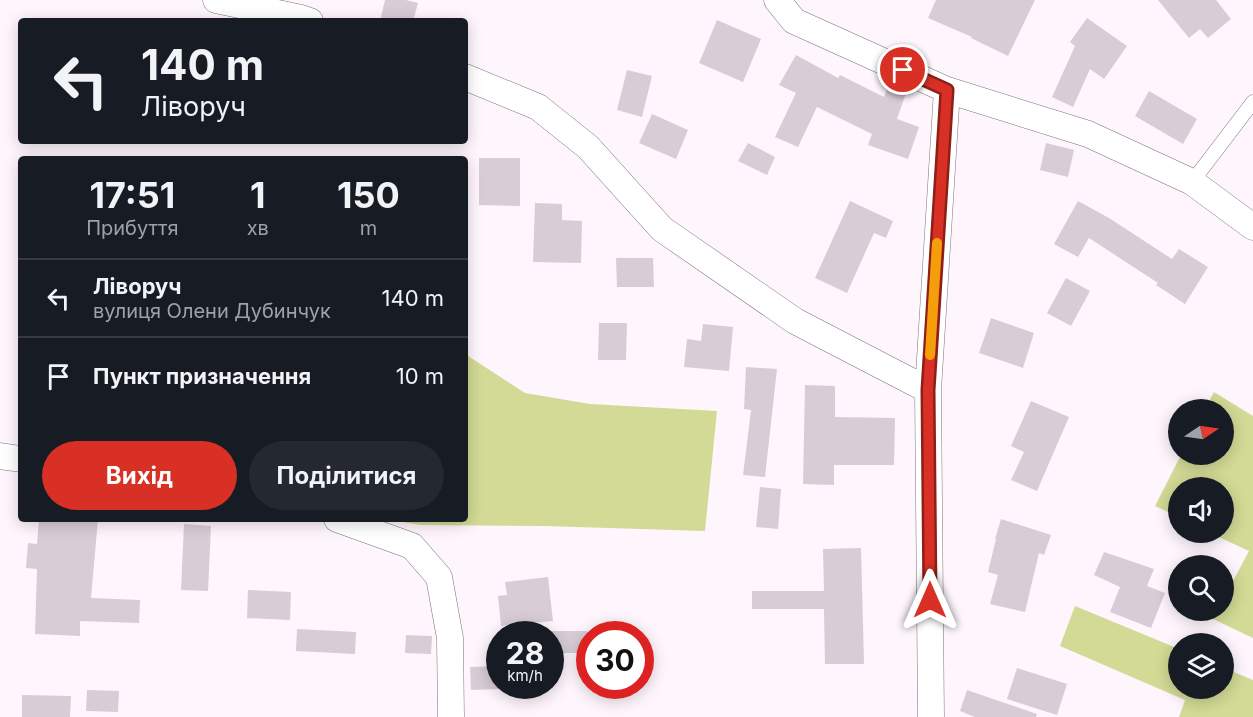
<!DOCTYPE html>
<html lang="uk">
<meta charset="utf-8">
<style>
:root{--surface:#171b24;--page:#242831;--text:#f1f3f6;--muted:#9ea1a6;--line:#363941;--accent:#d93025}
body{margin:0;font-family:Inter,sans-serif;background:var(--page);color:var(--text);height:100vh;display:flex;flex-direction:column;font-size:22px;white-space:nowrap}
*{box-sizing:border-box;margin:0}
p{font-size:20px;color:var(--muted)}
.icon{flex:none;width:33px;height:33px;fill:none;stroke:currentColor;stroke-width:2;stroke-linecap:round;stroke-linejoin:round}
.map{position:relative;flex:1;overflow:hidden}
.panel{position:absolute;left:18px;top:156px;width:450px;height:366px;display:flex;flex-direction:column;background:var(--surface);border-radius:6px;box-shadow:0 3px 15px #0003}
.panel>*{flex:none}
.top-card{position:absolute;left:18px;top:18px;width:450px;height:126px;border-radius:6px;box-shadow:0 3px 15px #0003;background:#171b24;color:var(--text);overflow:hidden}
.needle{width:39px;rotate:77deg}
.buttons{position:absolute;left:1168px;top:399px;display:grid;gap:12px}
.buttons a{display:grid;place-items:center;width:66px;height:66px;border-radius:50%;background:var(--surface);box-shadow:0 3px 15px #0003;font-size:30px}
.speed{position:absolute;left:486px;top:621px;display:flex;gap:12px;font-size:30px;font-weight:700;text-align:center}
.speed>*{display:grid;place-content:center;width:78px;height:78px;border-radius:50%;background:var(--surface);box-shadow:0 3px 15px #0003;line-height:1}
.speed small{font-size:15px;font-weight:400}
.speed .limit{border:9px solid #d22;background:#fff;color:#111}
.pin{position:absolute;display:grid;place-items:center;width:51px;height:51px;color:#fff;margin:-26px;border:3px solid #fff;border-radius:50%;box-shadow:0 2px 6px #0007}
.me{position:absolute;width:66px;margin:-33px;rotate:0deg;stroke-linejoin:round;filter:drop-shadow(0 0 4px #0008)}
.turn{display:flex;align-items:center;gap:21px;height:126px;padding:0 24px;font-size:27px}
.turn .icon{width:78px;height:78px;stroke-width:2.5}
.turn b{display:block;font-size:42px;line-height:51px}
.eta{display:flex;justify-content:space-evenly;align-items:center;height:102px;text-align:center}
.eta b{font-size:36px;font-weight:700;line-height:42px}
.primary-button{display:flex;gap:12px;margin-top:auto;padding:12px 24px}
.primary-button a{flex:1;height:69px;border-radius:36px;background:var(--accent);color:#fff;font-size:24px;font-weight:700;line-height:69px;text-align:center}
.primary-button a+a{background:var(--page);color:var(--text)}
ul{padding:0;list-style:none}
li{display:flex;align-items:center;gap:18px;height:78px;padding:0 24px;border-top:2px solid var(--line)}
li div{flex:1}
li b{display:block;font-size:22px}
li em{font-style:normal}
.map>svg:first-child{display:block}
</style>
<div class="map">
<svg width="1253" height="717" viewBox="0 0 1253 717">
<rect width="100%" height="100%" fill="#fef5fd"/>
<path fill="#d2da95" d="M465,354L525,393L590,404L717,411L705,531L545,526L421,525L383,519H465Z
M1214,392L1253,416V638L1213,619L1218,611L1224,610V598L1249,551L1210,533L1224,532V488H1179V517L1155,506L1181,455L1224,454V410L1205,409Z
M1075,606L1179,649V688H1224V668L1253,680V717H1179L1185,700L1060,646Z"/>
<path fill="#d8cdd7" d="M385,0H406L418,3L413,21H380Z
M936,0H1035L1008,56L971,38L972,37L928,18Z
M1158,0H1216L1231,19L1208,38L1200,29L1189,38Z
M1087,18L1127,46L1104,79L1090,69L1073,107L1052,97L1075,46L1070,42Z
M717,20L761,39L743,82L699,63Z
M796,55L838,78L840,75L884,97L889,84L907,90L897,119L919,127L908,159L868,145L872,134L817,107L798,147L775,137L796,93L779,85Z
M627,70L652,76L642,117L617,110Z
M1149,91L1197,119L1183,144L1135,116Z
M652,114L688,130L676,159L639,143Z
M748,143L775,157L767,175L738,161Z
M1046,143L1074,150L1068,177L1040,170Z
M479,158H520V206L479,205Z
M850,201L893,221L886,238L874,233L847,293L815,278Z
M1078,201L1109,218L1172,259L1179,249L1208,267L1185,304L1156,285L1158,283L1089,238L1078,257L1054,244Z
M535,203L562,204V220L582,221L581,263L533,262Z
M616,258H653L654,287H617Z
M1066,278L1090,291L1071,326L1047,313Z
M991,318L1034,333L1023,368L979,353Z
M599,323H627L626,360H598Z
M703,324L733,327L729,371L684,367L687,339L701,341Z
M746,367L777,369L765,477L743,475L751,410L744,409Z
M805,385L835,386V417L895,418L894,465H834V485L803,484Z
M1031,401L1069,417L1037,491L1011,480L1024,452L1011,446Z
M760,487L781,489L778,529L756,527Z
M39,519H98L91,598L140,600L139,623L80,621V636L35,634L37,569L26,568L28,543L37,544Z
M1001,519L1051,535L1044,555L1039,553L1025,612L990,604L998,575L988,572L996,539H995Z
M184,524L211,526L208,591L181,590Z
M861,548L864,664H825L824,609H752V591H824L823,549Z
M1104,552L1154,569L1147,586L1165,593L1151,628L1110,612L1120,587L1094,575Z
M548,577L553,621L501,626L498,596L507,595L505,582Z
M248,590L291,592L290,620L247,618Z
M297,629L356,632L355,654L296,651Z
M550,631H587V653H550Z
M406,635L432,636L431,654L405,653Z
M500,666V689L471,690L470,667Z
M1017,668L1067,684L1057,715L1007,699Z
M87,690L119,691L118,712L86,711Z
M967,690L1037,714L1036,717H975L960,711Z
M22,695L71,696L70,717H22Z"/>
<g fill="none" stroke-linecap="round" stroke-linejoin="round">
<g stroke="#7d737c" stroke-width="15">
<path id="lane" d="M1192,182L1253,102"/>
</g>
<g stroke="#7d737c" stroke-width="27">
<path id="street" d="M216,0L301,18L310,21
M777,0L794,21L947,90L1088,134L1192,182L1253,227
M465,77L538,107L588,147L662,229L795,321L928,390
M0,456L21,459
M337,519L412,546L439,577L450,638L451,717
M931,717L928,390L947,90"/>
</g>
<use href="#lane" stroke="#fff" stroke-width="14"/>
<use href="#street" stroke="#fff" stroke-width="26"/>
</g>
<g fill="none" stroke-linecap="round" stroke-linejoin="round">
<g stroke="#8d1f18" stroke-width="15">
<path id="route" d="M903,70L947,90L928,390L930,600"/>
</g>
<use href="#route" stroke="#d93025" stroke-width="10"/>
<path stroke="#f59e0b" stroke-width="10" d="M930,355L937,243"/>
</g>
</svg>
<div class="buttons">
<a><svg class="needle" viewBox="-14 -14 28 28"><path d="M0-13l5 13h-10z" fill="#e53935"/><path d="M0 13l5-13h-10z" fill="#9ea1a6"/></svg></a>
<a><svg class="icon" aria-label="sound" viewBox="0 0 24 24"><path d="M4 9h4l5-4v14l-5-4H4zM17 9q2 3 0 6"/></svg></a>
<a><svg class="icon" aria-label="search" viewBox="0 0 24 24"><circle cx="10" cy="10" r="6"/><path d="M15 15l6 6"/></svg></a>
<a><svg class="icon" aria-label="layers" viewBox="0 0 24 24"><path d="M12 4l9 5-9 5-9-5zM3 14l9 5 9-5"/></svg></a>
</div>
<div class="speed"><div>28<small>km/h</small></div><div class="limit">30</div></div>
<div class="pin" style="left:903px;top:70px;background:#d93025"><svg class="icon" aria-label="arrive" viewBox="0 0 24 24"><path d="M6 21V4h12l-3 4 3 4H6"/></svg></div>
<svg class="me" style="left:930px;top:600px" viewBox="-20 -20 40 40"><path d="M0-17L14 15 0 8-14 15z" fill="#d93025" stroke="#fff" stroke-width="4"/></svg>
<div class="top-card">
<div class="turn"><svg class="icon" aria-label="left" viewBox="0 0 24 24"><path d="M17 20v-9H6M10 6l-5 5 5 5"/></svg><div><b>140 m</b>Ліворуч</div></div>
</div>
<section class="panel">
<div class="eta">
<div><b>17:51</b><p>Прибуття</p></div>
<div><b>1</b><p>хв</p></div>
<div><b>150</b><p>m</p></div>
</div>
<ul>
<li><svg class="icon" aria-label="left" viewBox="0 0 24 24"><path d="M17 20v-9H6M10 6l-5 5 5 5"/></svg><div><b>Ліворуч</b><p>вулиця Олени Дубинчук</p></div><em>140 m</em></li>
<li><svg class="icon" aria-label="arrive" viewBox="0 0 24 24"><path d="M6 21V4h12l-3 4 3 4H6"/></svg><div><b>Пункт призначення</b></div><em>10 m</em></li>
</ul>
<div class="primary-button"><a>Вихід</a><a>Поділитися</a></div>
</section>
</div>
